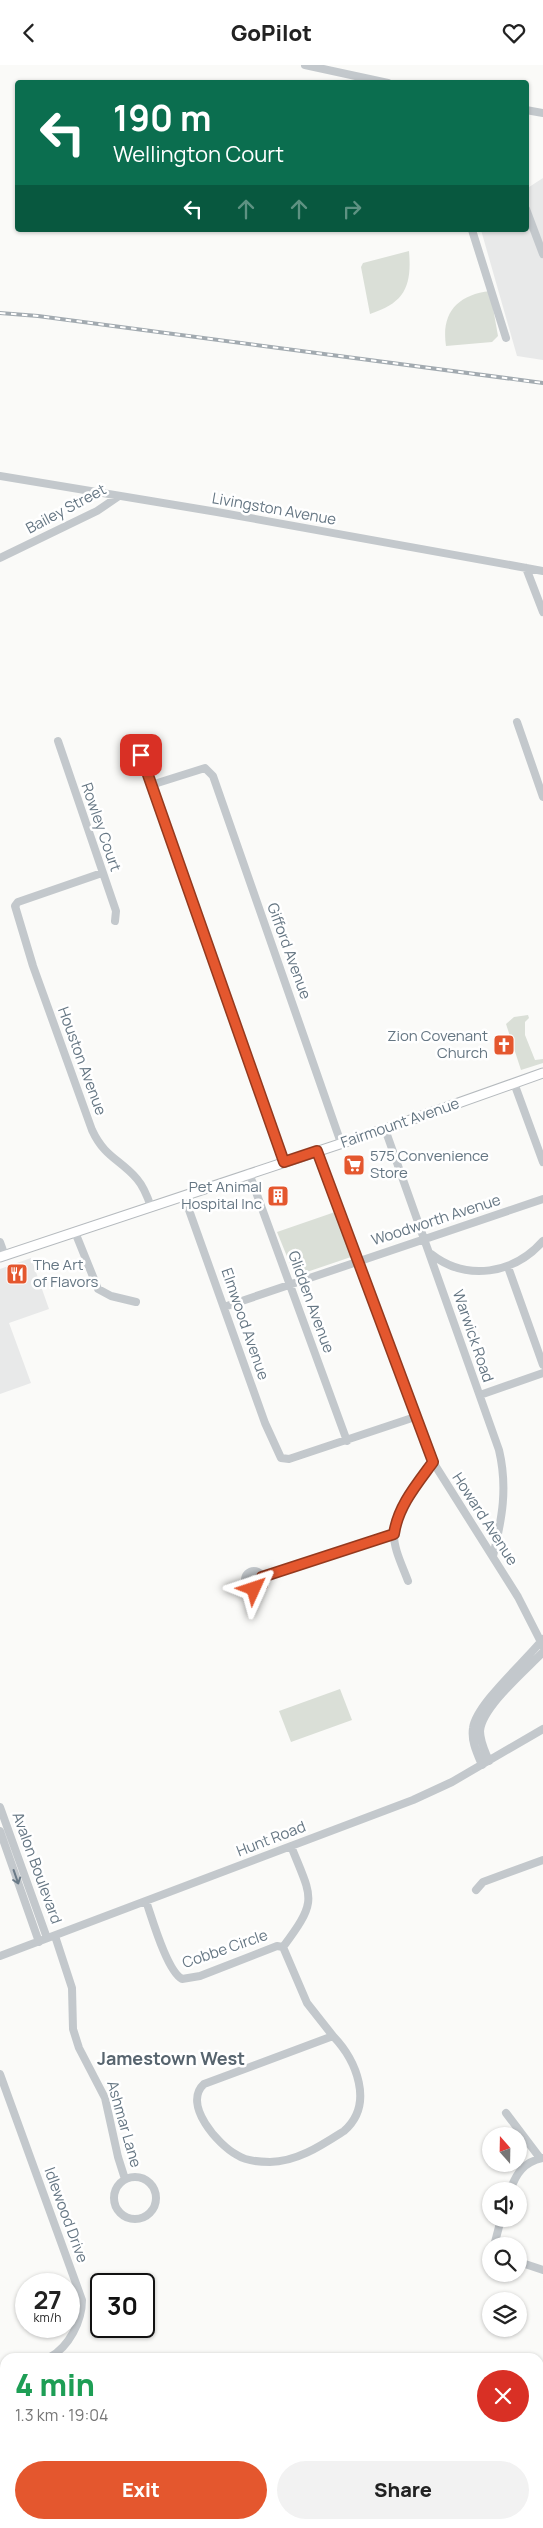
<!DOCTYPE html>
<meta charset="utf-8">
<style>
:root{--surface:#fff;--page:#f2f2f2;--text:#222;--muted:#767676;--accent:#e4572e}
body{margin:0;font-family:Manrope,sans-serif;background:var(--page);color:var(--text);height:100vh;display:flex;flex-direction:column;font-size:19px;white-space:nowrap}
*{box-sizing:border-box;margin:0}
p{font-size:16px;color:var(--muted)}
.icon{flex:none;width:28px;height:28px;fill:none;stroke:currentColor;stroke-width:2;stroke-linecap:round;stroke-linejoin:round}
.map{position:relative;flex:1;overflow:hidden}
.panel{position:absolute;left:0px;top:2288px;width:544px;height:176px;display:flex;flex-direction:column;background:var(--surface);border-radius:15px 15px 0 0;box-shadow:0 1px 4px #0004}
.panel>*{flex:none}
.guide{position:absolute;left:15px;top:15px;width:514px;height:152px;border-radius:5px;box-shadow:0 1px 4px #0004;background:#0b6e4f;color:#fff;overflow:hidden}
.needle{width:32px;rotate:340deg}
.tools{position:absolute;left:482px;top:2062px;display:grid;gap:10px}
.tools a{display:grid;place-items:center;width:45px;height:45px;border-radius:50%;background:var(--surface);box-shadow:0 1px 4px #0004;font-size:25px}
.speed{position:absolute;left:15px;top:2208px;display:flex;gap:10px;font-size:25px;font-weight:700;text-align:center}
.speed>*{display:grid;place-content:center;width:65px;height:65px;border-radius:50%;background:var(--surface);box-shadow:0 1px 4px #0004;line-height:1}
.speed small{font-size:12px;font-weight:400}
.speed .limit{border:2px solid #111;border-radius:8px;background:#fff;color:#111}
.pin{position:absolute;display:grid;place-items:center;width:42px;height:42px;color:#fff;margin:-21px;border-radius:10px;box-shadow:0 2px 8px #0006}
.me{position:absolute;width:55px;margin:-28px;rotate:48deg;stroke-linejoin:round;filter:drop-shadow(0 0 4px #0008)}
.turn{display:flex;align-items:center;gap:18px;height:105px;padding:0 15px;font-size:22px}
.turn .icon{width:65px;height:65px;stroke-width:2.5}
.turn b{display:block;font-size:35px;line-height:42px}
.lanes{display:flex;align-items:center;height:48px;padding:0 15px;background:#0003;justify-content:center;gap:25px;direction:ltr}
.lanes .off{opacity:.35}
.round{display:grid;place-items:center;flex:none;width:52px;height:52px;border-radius:26px;background:var(--page)}
.summary{display:flex;align-items:center;justify-content:space-between;height:85px;padding:0 15px}
h1{font-size:30px;font-weight:800;line-height:38px;color:#1e9e55}
.primary-button{display:flex;gap:10px;margin-top:auto;padding:10px 15px}
.primary-button a{flex:1;height:58px;border-radius:30px;background:var(--accent);color:#fff;font-size:20px;font-weight:800;line-height:58px;text-align:center}
.primary-button a+a{background:var(--page);color:var(--text)}
header{display:flex;justify-content:space-between;align-items:center;height:65px;padding:0 15px;background:var(--surface);font-size:22px;font-weight:800}
.map>svg:first-child{display:block}
</style>
<header><svg class="icon" aria-label="back" viewBox="0 0 24 24"><path d="M15 5l-7 7 7 7"/></svg>GoPilot<svg class="icon" aria-label="heart" viewBox="0 0 24 24"><path d="M12 20l-8-8c-3-5 5-10 8-4 3-6 11-1 8 4z"/></svg></header>
<div class="map">
<svg width="543" height="2463" viewBox="0 0 543 2463">
<rect width="100%" height="100%" fill="#fafaf8"/>
<path fill="#e8e9e9" d="M543,113V295L517,291L481,165H526V124Z
M31,1193L49,1244L9,1258L31,1318L0,1329V1204Z"/>
<path fill="#dadfd7" d="M409,186C412,221 405,238 370,249L361,202L363,198Z
M490,226L498,271L492,277L446,281C441,248 457,230 490,226Z
M528,950L529,953L525,957V970L535,995L543,994V998L521,1005L506,959L514,952Z
M335,1147L351,1192L295,1211L277,1167Z
M340,1624L352,1655L291,1677L279,1646Z"/>
<g fill="none" stroke-linecap="round" stroke-linejoin="round">
<g stroke="#b5babe" stroke-width="11">
<path id="major" d="M0,1192L385,1064L543,1008"/>
</g>
<path stroke="#c3c8cc" stroke-width="8" d="M305,0L388,18
M526,45L543,48
M526,144L543,189
M472,165L506,273
M0,411L217,447L543,506
M0,493L97,446L119,431
M526,503L543,547
M517,657L543,732
M58,676L116,846L115,856
M141,690L284,1097
M151,720L205,703L213,711L341,1078
M102,808L18,837L15,841L33,901L92,1065C105,1093 120,1094 137,1114C144,1122 148,1133 151,1142
M514,1018L543,1097
M385,1064L499,1385C508,1423 502,1454 493,1491
M317,1086L433,1397L518,1532L543,1581
M249,1108L347,1376
M184,1131L265,1358L281,1393L289,1394L415,1352
M75,1167L98,1224L111,1231L136,1237
M0,1177L5,1191
M431,1189C467,1217 514,1209 543,1176
M508,1202L543,1300
M224,1242L543,1134
M480,1330L543,1308
M245 1515a9 9 0 1 1 18 0a9 9 0 1 1-18 0Z
M263,1512L394,1469
M408,1516C403,1502 393,1483 394,1468C394,1442 419,1417 433,1397
M489,1696C485,1686 480,1677 480,1666C482,1642 526,1605 543,1587
M482,1700C477,1688 471,1676 473,1663C476,1639 527,1595 543,1574
M0,1742L47,1873
M0,1766L39,1877
M476,1825L483,1817L543,1795
M146,1836C152,1853 167,1906 182,1914L200,1911L277,1881L283,1882C319,1834 312,1834 291,1781
M55,1871L72,1923L73,1964L79,1983L105,2033L118,2092L125,2114
M283,1882L307,1938L333,1971
M0,1891L413,1735L452,1717L543,1664
M333,1971C356,1995 375,2039 344,2066C322,2080 297,2097 270,2097C259,2097 246,2096 237,2090C218,2080 182,2039 204,2019Z
M0,2009L82,2235C82,2256 69,2282 50,2292
M506,2048L540,2093
M114 2133a21 21 0 1 1 42 0a21 21 0 1 1-42 0Z
M510,2126C516,2108 524,2097 543,2093
M494,2181L501,2154
M519,2197L543,2205
M0,2308L5,2306
M0,2436L5,2434"/>
<use href="#major" stroke="#fff" stroke-width="9"/>
<g stroke="#a2aab0" stroke-width="4">
<path id="rail" d="M0,248L38,251L543,318"/>
</g>
<use href="#rail" stroke="#fff" stroke-width="2" stroke-dasharray="5.5" stroke-linecap="butt"/>
</g>
<defs><path id="oneway-shaft" d="M-6 0H5M1.5-3L5.5 0L1.5 3" fill="none" stroke-width="1.6" stroke-linecap="round" stroke-linejoin="round" transform="scale(1.25)"/></defs>
<use stroke="#6a7a87" href="#oneway-shaft" transform="translate(16 1812) rotate(71)"/>
<g fill="none" stroke-linecap="round" stroke-linejoin="round">
<g stroke="#94391e" stroke-width="12">
<path id="route" d="M141,690L284,1097L317,1086L433,1397C417,1419 398,1441 394,1469L262,1512V1520L254,1524"/>
</g>
<use href="#route" stroke="#e4572e" stroke-width="9"/>
</g>
<defs>
<g id="church-square" transform="scale(1.125)"><rect x="-9" y="-9" width="18" height="18" rx="4" fill="#e4572e" stroke="#fff"/><path d="M-1.2-6h2.4v3.5h3.3v2.4h-3.3V6h-2.4V-.1h-3.3v-2.4h3.3Z" fill="#fff"/></g>
<g id="supermarket-square" transform="scale(1.125)"><rect x="-9" y="-9" width="18" height="18" rx="4" fill="#e4572e" stroke="#fff"/><path d="M-6-5.5h2.5l.6 2H6L4.5 2H-2.5L-4.4-4H-6ZM-1.5 3.2a1.3 1.3 0 1 0 .1 0ZM3 3.2a1.3 1.3 0 1 0 .1 0Z" fill="#fff"/></g>
<g id="building-square" transform="scale(1.125)"><rect x="-9" y="-9" width="18" height="18" rx="4" fill="#e4572e" stroke="#fff"/><path d="M-4-6H4V6H1V3H-1V6H-4ZM-2.5-4.3h1.7v1.8h-1.7ZM.8-4.3h1.7v1.8H.8ZM-2.5-1h1.7V.8h-1.7ZM.8-1h1.7V.8H.8Z" fill="#fff"/></g>
<g id="restaurant-square" transform="scale(1.125)"><rect x="-9" y="-9" width="18" height="18" rx="4" fill="#e4572e" stroke="#fff"/><path d="M-5-6h1v4h1v-4h1v4h1v-4h1v5L-1.5 .5V6h-2V.5L-5-1ZM5-6V6H3V1.5H1.5Q1.5-4 5-6Z" fill="#fff"/></g>
</defs>
<g fill-rule="evenodd">
<use href="#church-square" x="504" y="980"/>
<use href="#supermarket-square" x="354" y="1100"/>
<use href="#building-square" x="278" y="1131"/>
<use href="#restaurant-square" x="17" y="1209"/>
</g>
<g text-anchor="middle" stroke-width="5" stroke-linejoin="round" paint-order="stroke">
<g font-size="15" fill="#657683" stroke="#fff">
<text transform="translate(66 444) rotate(-28)" y="5">Bailey Street</text>
<text transform="translate(274 444) rotate(10)" y="5">Livingston Avenue</text>
<text transform="translate(101 762) rotate(71)" y="5">Rowley Court</text>
<text transform="translate(289 886) rotate(70)" y="5">Gifford Avenue</text>
<text transform="translate(82 996) rotate(70)" y="5">Houston Avenue</text>
<text transform="translate(400 1058) rotate(-19)" y="5">Fairmount Avenue</text>
<text transform="translate(436 1155) rotate(-18)" y="5">Woodworth Avenue</text>
<text transform="translate(311 1237) rotate(70)" y="5">Glidden Avenue</text>
<text transform="translate(245 1259) rotate(71)" y="5">Elmwood Avenue</text>
<text transform="translate(473 1271) rotate(71)" y="5">Warwick Road</text>
<text transform="translate(485 1454) rotate(57)" y="5">Howard Avenue</text>
<text transform="translate(271 1774) rotate(-21)" y="5">Hunt Road</text>
<text transform="translate(37 1803) rotate(70)" y="5">Avalon Boulevard</text>
<text transform="translate(225 1884) rotate(-19)" y="5">Cobbe Circle</text>
<text transform="translate(124 2059) rotate(74)" y="5">Ashmar Lane</text>
<text transform="translate(66 2150) rotate(70)" y="5">Idlewood Drive</text>
</g>
<g font-size="15" fill="#657683" stroke="#fff" text-anchor="end">
<text x="488" y="976">Zion Covenant<tspan x="488" dy="17">Church</tspan></text>
<text x="370" y="1096" text-anchor="start">575 Convenience<tspan x="370" dy="17">Store</tspan></text>
<text x="262" y="1127">Pet Animal<tspan x="262" dy="17">Hospital Inc</tspan></text>
<text x="33" y="1205" text-anchor="start">The Art<tspan x="33" dy="17">of Flavors</tspan></text>
</g>
<g font-size="18" font-weight="bold" fill="#57646e" stroke="#fff">
<text x="171" y="2000">Jamestown West</text>
</g>
</g>
</svg>
<div class="tools">
<a><svg class="needle" viewBox="-14 -14 28 28"><path d="M0-13l5 13h-10z" fill="#e53935"/><path d="M0 13l5-13h-10z" fill="#767676"/></svg></a>
<a><svg class="icon" aria-label="sound" viewBox="0 0 24 24"><path d="M4 9h4l5-4v14l-5-4H4zM17 9q2 3 0 6"/></svg></a>
<a><svg class="icon" aria-label="search" viewBox="0 0 24 24"><circle cx="10" cy="10" r="6"/><path d="M15 15l6 6"/></svg></a>
<a><svg class="icon" aria-label="layers" viewBox="0 0 24 24"><path d="M12 4l9 5-9 5-9-5zM3 14l9 5 9-5"/></svg></a>
</div>
<div class="speed"><div>27<small>km/h</small></div><div class="limit">30</div></div>
<div class="pin" style="left:141px;top:690px;background:#d93025"><svg class="icon" aria-label="arrive" viewBox="0 0 24 24"><path d="M6 21V4h12l-3 4 3 4H6"/></svg></div>
<svg class="me" style="left:254px;top:1524px" viewBox="-20 -20 40 40"><path d="M0-17L14 15 0 8-14 15z" fill="#e4572e" stroke="#fff" stroke-width="4"/></svg>
<div class="guide">
<div class="turn"><svg class="icon" aria-label="left" viewBox="0 0 24 24"><path d="M17 20v-9H6M10 6l-5 5 5 5"/></svg><div><b>190 m</b>Wellington Court</div></div>
<div class="lanes"><svg class="icon" aria-label="left" viewBox="0 0 24 24"><path d="M17 20v-9H6M10 6l-5 5 5 5"/></svg><svg class="icon off" aria-label="ahead" viewBox="0 0 24 24"><path d="M12 20V5M6 11l6-6 6 6"/></svg><svg class="icon off" aria-label="ahead" viewBox="0 0 24 24"><path d="M12 20V5M6 11l6-6 6 6"/></svg><svg class="icon off" aria-label="right" viewBox="0 0 24 24"><path d="M7 20v-9h11M14 6l5 5-5 5"/></svg></div>
</div>
<section class="panel">
<div class="summary"><div><h1>4 min</h1><p>1.3 km · 19:04</p></div><a class="round" style="background:#d93025;color:#fff"><svg class="icon" aria-label="close" viewBox="0 0 24 24"><path d="M6 6l12 12M18 6L6 18"/></svg></a></div>
<div class="primary-button"><a>Exit</a><a>Share</a></div>
</section>
</div>
